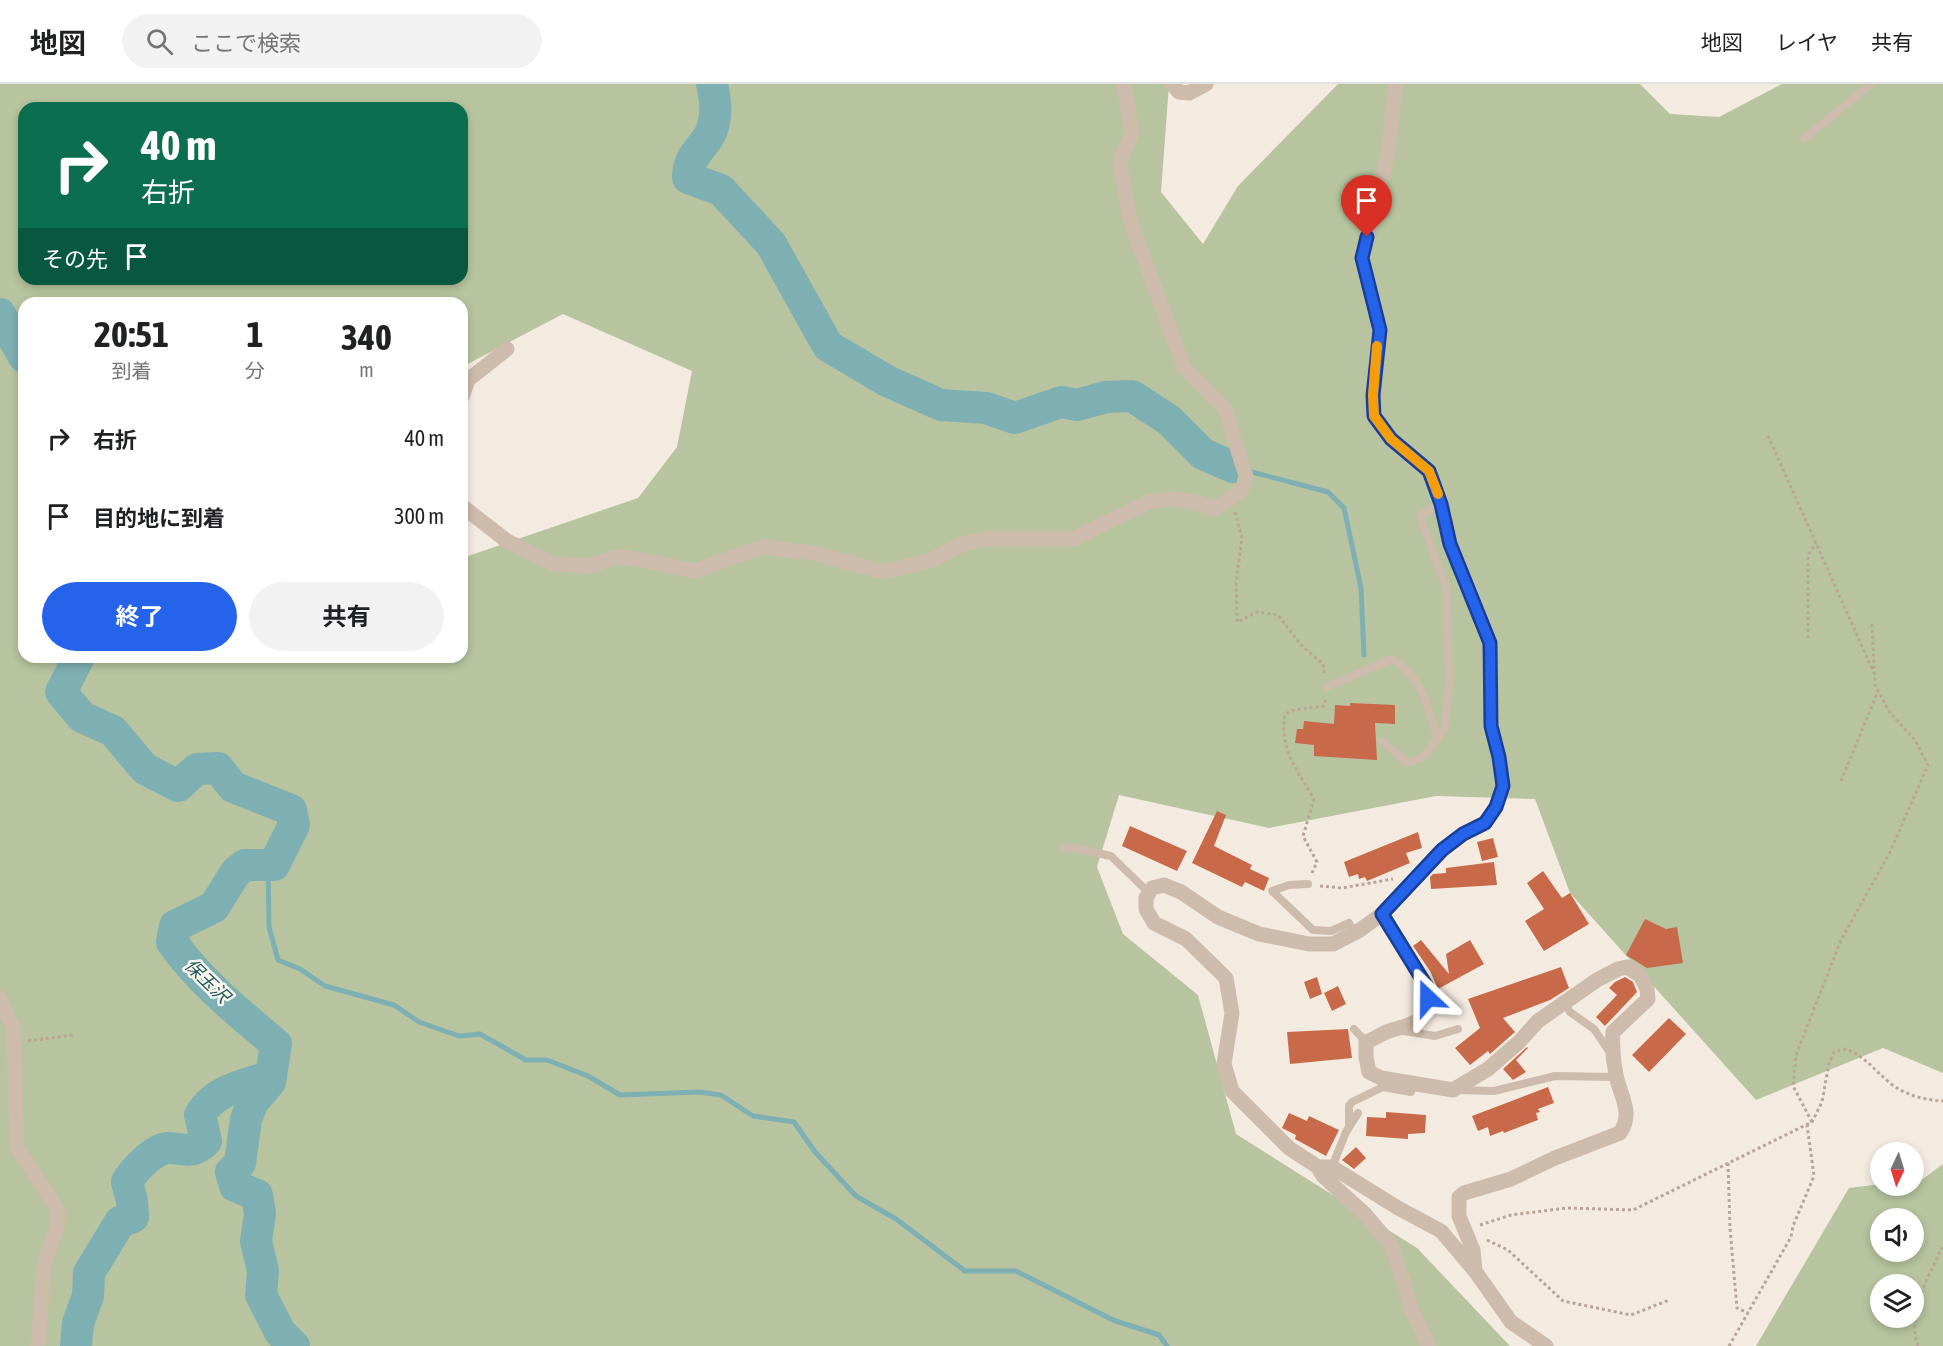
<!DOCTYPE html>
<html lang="ja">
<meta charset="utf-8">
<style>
:root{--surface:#fff;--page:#f2f2f2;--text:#202124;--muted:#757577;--line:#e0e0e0;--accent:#2563eb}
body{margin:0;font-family:"Asap Condensed","Noto Sans JP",sans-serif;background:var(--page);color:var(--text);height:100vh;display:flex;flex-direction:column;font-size:22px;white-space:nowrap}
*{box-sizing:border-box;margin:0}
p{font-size:20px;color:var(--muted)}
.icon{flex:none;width:33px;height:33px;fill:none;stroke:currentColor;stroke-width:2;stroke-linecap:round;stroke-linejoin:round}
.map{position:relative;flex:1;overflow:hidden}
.details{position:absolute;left:18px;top:213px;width:450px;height:366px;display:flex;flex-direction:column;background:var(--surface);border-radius:18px;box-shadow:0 3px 9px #0003}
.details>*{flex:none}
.banner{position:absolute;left:18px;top:18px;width:450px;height:183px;border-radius:18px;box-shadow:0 3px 9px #0003;background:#0b6e4f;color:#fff;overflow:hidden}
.needle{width:39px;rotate:184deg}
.tools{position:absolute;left:1870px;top:1058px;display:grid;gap:12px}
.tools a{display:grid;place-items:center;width:54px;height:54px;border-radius:50%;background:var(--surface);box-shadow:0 3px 9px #0003;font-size:30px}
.pin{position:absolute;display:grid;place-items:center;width:51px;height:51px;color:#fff;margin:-62px -26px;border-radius:50% 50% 50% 0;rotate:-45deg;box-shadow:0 0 6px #0007}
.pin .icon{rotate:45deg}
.me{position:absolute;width:66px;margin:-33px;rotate:337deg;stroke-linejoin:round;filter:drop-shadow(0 0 4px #0008)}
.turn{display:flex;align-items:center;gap:21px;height:126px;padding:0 24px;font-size:27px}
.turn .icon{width:78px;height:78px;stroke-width:2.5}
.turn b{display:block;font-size:42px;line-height:51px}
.then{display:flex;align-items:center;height:57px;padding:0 24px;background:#0003;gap:12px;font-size:22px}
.eta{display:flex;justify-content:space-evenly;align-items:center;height:102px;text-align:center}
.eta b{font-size:36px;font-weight:700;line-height:42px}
.action{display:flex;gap:12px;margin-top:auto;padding:12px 24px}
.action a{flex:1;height:69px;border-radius:36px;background:var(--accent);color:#fff;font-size:24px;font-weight:700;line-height:69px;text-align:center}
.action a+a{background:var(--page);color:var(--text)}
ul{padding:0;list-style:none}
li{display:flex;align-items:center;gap:18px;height:78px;padding:0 24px}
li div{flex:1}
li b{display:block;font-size:22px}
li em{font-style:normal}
header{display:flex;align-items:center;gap:36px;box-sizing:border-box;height:84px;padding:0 30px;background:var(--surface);border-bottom:2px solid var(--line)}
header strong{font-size:28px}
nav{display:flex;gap:33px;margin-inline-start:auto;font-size:21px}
.search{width:420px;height:54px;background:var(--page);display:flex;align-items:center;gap:15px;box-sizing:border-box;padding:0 21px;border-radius:33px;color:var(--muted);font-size:22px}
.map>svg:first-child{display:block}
</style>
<header>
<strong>地図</strong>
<div class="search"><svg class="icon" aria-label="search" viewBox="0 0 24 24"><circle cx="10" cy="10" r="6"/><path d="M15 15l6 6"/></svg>ここで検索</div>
<nav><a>地図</a><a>レイヤ</a><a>共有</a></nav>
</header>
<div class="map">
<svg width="1943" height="1262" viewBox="0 0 1943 1262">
<rect width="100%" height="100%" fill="#f4ebe0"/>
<path fill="#b7c49f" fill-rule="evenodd" d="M0,0H1169L1161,108L1203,160L1238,102L1338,0H1640L1670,30L1719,33L1782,0H1943V989L1883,964L1756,1016L1570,809L1535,715L1436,712L1269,744L1119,711L1097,783L1123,850L1198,911L1236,1050L1417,1164L1510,1262H0ZM24,24H462V195H24ZM24,219H462V283L563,230L692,287L677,363L638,414L468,472L462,464V573H24Z
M1943,1080V1262H1756L1849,1104L1881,1100L1914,1101V1096L1923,1095ZM1881,1134H1914V1167H1881ZM1881,1200H1914V1233H1881Z"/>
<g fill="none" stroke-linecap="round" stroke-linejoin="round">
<path stroke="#7eafb2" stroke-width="5" d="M1233,383L1328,408L1344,424L1361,504L1364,571
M268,781L269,843L278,876L300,885L325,902L394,921L419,938L459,952L480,950L526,976H547L588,992L620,1011L699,1008L721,1011L753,1032L794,1038L815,1068L856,1112L896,1135L965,1187H1016L1113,1236L1159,1251L1167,1262"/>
<path stroke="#7eafb2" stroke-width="32" d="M712,0C716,17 718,36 709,52C699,68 688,73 688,94L721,106L771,160L828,262L887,297L941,321L986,324L1015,334L1061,318L1077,321L1106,313L1132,312L1169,336L1203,370L1233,383
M0,230L24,273
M79,573L61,608L82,633L113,647L145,685L178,702L197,685L218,684L233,703L291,726L294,741L274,781H245L236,788L214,823L175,842L172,858C200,898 239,929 276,960L270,998L253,1018L246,1035L240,1079L231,1088L235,1102L257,1111L260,1130L256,1157L263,1187L261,1211L280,1248L294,1262
M76,1262L78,1239L88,1212L89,1189L120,1138L133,1133L132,1117L127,1098C133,1087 156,1062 170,1064C186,1065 193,1070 206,1057L200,1031C215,1005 245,1001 271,992"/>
</g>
<path fill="#c86a4a" d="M1350,619L1395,621V640L1375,639L1377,676L1314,672V661L1295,659L1297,645H1303L1304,637L1334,640L1335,621L1350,622Z
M1217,727L1226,731L1214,762L1252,781L1250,785L1269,794L1264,807L1245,798L1242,803L1192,779Z
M1130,742L1187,767L1177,787L1122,762Z
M1418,748L1422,764L1406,769L1410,779L1367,797L1365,793L1359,795L1358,790L1349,793L1344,778Z
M1493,754L1498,773L1482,777L1477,758Z
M1494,778L1497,801L1431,805L1430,793L1433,790L1446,789V784Z
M1543,787L1562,814L1570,809L1589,840L1544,867L1525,837L1544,825L1527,799Z
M1645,835L1666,845L1677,843L1683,879L1647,884L1626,871Z
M1421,856L1449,890L1446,870L1470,856L1484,880L1438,905L1430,887L1413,862Z
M1561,883L1569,904L1550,916L1503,934L1515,948L1490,970L1488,967L1470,981L1455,964L1480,944L1468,915Z
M1317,893L1322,910L1310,915L1304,898Z
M1625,893L1633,898L1637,908L1605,942L1596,933L1617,911L1609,904L1615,898Z
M1338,902L1346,920L1332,927L1324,909Z
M1669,934L1686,950L1649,988L1632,971Z
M1348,945L1352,974L1290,980L1287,948Z
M1527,963L1528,964L1516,976L1526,988L1513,996L1503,985Z
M1548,1003L1554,1019L1538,1025L1540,1028L1536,1029L1538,1036L1504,1049L1503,1047L1490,1052L1488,1043L1478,1047L1472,1032Z
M1386,1028L1426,1031L1425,1049L1408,1050V1055L1366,1052L1367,1033L1386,1034Z
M1289,1029L1307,1037L1309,1032L1339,1046L1326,1072L1295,1055L1296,1051L1282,1044Z
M1356,1063L1366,1074L1354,1085L1342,1076Z"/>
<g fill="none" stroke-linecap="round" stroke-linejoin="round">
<path stroke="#b9a595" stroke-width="3" stroke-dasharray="3 3" stroke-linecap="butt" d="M1768,352L1874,589
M1235,428L1242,454L1236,499L1237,538L1258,528L1278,531L1301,561L1323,580L1325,592
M1808,554V471L1816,459
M1841,697L1878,607
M1312,789L1317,778L1303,752L1314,715C1297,686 1279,665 1285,630L1294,626L1324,622L1326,613
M1320,802L1342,804L1393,795
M28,957L74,951
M1812,1038L1793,1002L1796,971L1841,856L1890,768L1928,681L1915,656L1890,629L1875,601L1872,540
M1728,1079L1730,1144L1737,1224L1748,1229
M1480,1141L1511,1131L1567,1124L1633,1126L1812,1038L1822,1018L1829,979L1834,968L1846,965C1866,973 1874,986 1890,999C1905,1011 1924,1016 1943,1017
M1487,1156L1508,1166L1563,1217L1631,1231L1669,1216
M1729,1262L1791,1153L1793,1142L1814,1092L1807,1041
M1918,1262C1906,1229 1929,1192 1943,1162"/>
<path stroke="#cdbbab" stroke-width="8" d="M1804,55L1871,0
M1327,603L1392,575C1422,593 1429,624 1437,656
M1382,657L1407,679L1423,673L1445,644L1449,600L1447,506L1420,432L1441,420
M1062,764H1075L1111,772L1149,809
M1308,800L1289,801L1272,807L1313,846L1331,847L1349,839L1354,849
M1565,919L1570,928L1594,945L1611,970
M1354,945L1366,958
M1398,946L1435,952L1458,945
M1457,1006L1494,1007L1555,992L1616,993
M1349,1043V1022L1352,1018L1383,1003L1411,1008L1414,1000
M1332,1083L1346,1048L1358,1029"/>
<path stroke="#cdbbab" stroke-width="15" d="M1172,0L1179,8L1189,9L1206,0
M1396,0L1387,73L1362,174L1379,246L1373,311L1374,332L1391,355L1429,387L1441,420L1450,460L1490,559L1491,642L1499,673L1503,702L1496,723L1485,739L1463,750L1442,766L1382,830L1360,846L1333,860H1309L1259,850L1218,833L1181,808L1164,801L1152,804L1146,814V825L1154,839L1186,855L1226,894L1232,929L1224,980L1232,1007L1289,1064L1318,1083L1323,1092L1365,1130L1392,1162L1412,1226L1429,1262
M462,313L468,296L507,265
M462,422L507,457L554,480L590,482L615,473L638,475L695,487L762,463L814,469L884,488L932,476L965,459L987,455H1073L1151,417L1173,415L1196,418L1215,425L1242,406L1246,392L1225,325L1184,283L1130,136L1120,78L1132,49L1124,0
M1382,830L1427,903C1431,937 1417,939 1389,947C1381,950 1374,955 1366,958V973L1369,988L1381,994L1453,1006L1488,985L1519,958L1538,937L1597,896L1618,885L1627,883L1640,891L1647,905L1648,915L1613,948C1612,962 1613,977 1616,991C1620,1012 1634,1028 1620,1049L1555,1074L1511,1095L1464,1109L1459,1113V1132L1473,1166L1475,1187
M0,914L13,944L17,1063L58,1126L57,1144L44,1180L38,1262
M1318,1083H1332L1398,1124L1441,1147L1475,1187L1511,1238L1546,1262"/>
</g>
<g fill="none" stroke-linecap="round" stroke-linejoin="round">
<g stroke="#184099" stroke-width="15">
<path id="route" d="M1367,153L1362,174L1380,246L1373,311L1374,332L1391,355L1429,387L1441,420L1450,460L1490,559L1491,642L1499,673L1503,702L1496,723L1485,739L1463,750L1442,766L1382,830L1427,903L1428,914"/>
</g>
<use href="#route" stroke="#2563eb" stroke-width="10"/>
<path stroke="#f59e0b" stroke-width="10" d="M1377,262L1373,311L1374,332L1391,355L1429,387L1438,410"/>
</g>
<g text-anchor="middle" stroke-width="5" stroke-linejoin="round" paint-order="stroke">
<g font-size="18" font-style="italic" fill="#1e585d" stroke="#fbf5ed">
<text transform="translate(207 897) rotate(44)" y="6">保玉沢</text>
</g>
</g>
</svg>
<div class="tools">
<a><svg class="needle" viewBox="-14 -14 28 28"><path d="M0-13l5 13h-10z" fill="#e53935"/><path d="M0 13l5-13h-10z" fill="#757577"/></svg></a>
<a><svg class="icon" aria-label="sound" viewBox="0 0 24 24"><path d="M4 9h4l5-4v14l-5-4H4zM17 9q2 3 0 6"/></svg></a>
<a><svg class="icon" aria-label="layers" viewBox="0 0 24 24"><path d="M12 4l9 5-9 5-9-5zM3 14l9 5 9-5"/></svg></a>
</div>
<div class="pin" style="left:1367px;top:153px;background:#d93025"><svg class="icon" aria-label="arrive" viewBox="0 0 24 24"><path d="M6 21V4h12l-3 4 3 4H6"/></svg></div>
<svg class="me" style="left:1428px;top:914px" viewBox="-20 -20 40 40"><path d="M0-17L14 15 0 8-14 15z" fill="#2563eb" stroke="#fff" stroke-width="4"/></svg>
<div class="banner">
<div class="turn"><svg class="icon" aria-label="right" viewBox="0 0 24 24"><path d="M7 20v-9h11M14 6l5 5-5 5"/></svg><div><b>40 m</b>右折</div></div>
<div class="then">その先<svg class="icon" aria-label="arrive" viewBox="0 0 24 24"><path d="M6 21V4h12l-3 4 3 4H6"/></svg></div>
</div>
<section class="details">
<div class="eta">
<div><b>20:51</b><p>到着</p></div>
<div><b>1</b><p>分</p></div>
<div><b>340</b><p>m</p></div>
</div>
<ul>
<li><svg class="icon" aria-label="right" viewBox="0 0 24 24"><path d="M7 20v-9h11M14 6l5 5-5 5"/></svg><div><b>右折</b></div><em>40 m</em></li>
<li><svg class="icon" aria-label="arrive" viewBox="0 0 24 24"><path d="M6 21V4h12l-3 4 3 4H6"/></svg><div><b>目的地に到着</b></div><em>300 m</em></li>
</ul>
<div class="action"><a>終了</a><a>共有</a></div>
</section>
</div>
